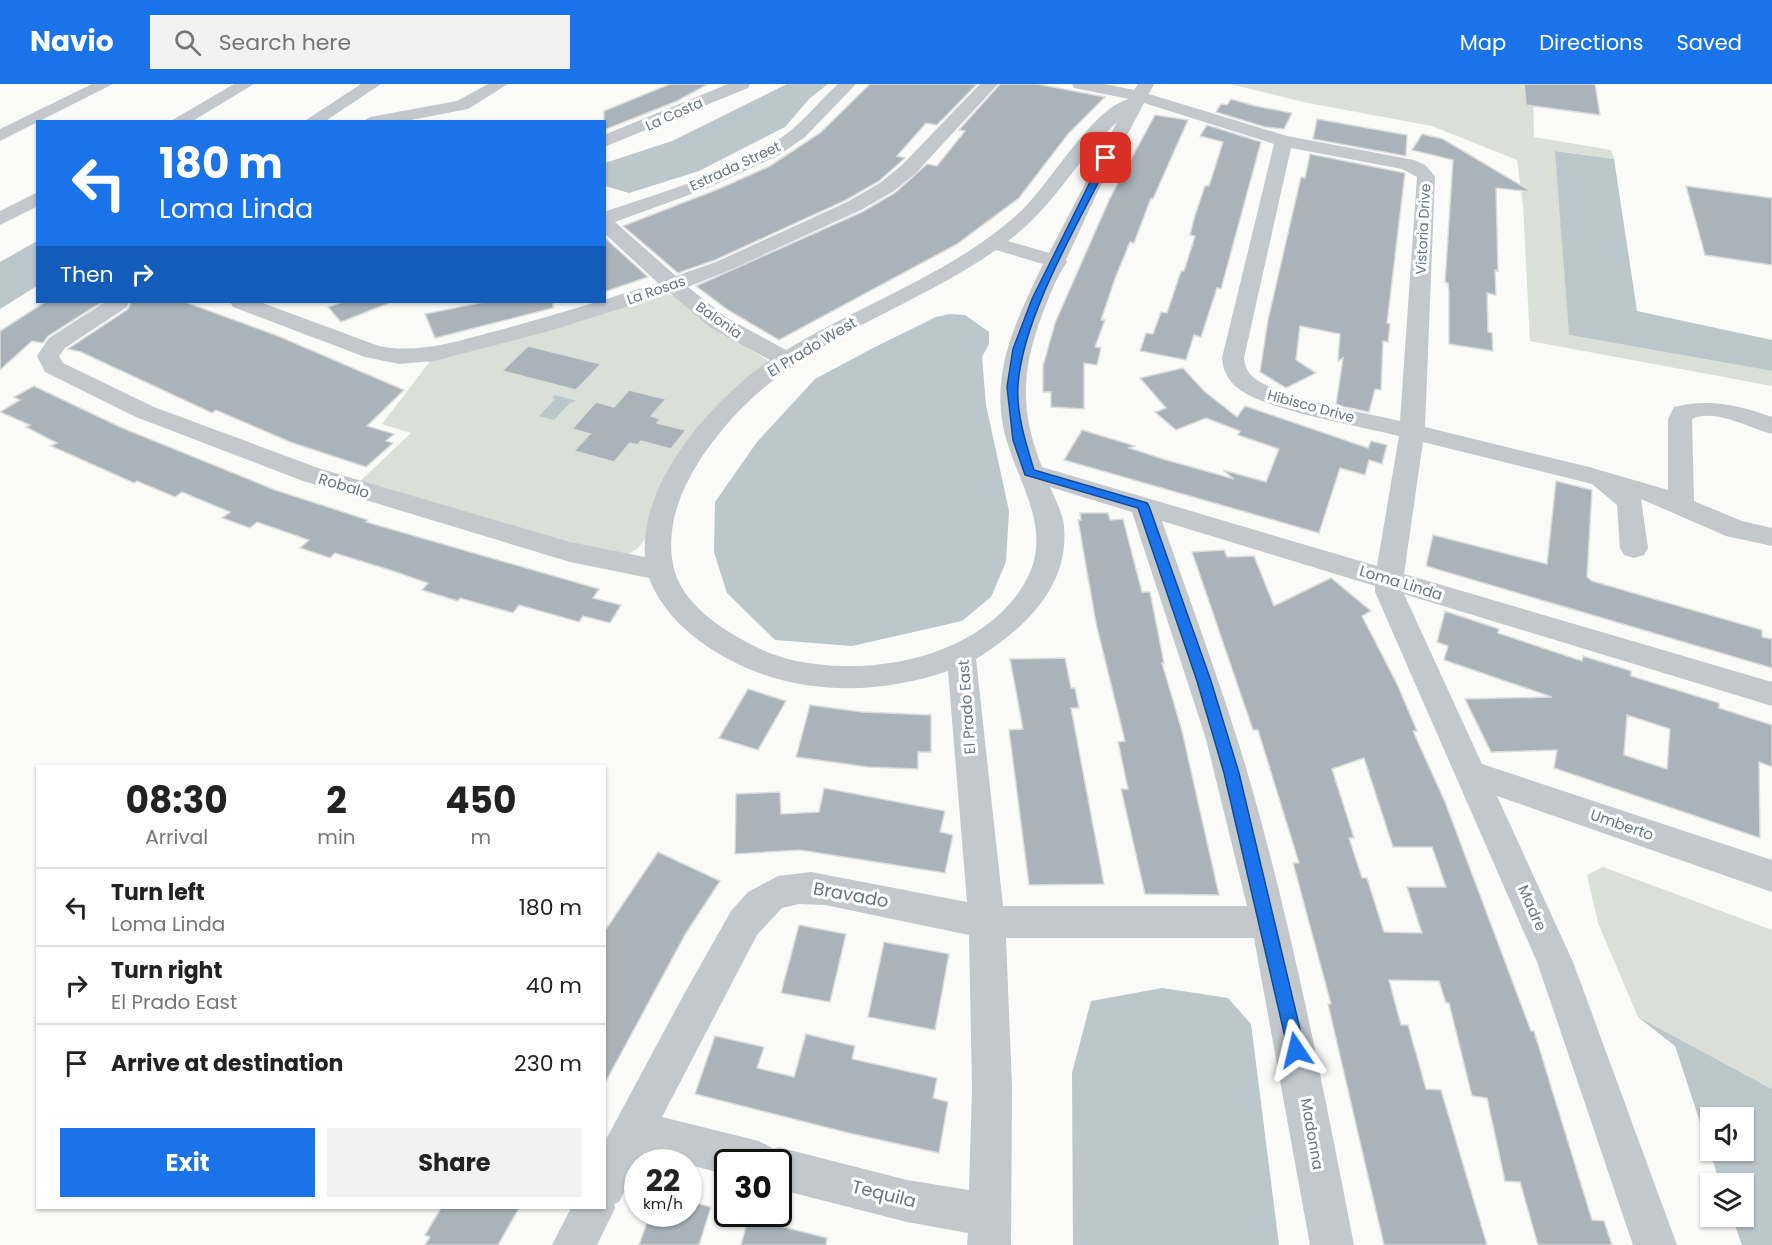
<!DOCTYPE html>
<style>
:root{--surface:#fff;--page:#f2f2f2;--text:#222;--muted:#767676;--line:#e0e0e0;--accent:#1a73e8}
body{margin:0;font-family:Poppins,sans-serif;background:var(--page);color:var(--text);height:100vh;display:flex;flex-direction:column;font-size:22px;white-space:nowrap}
*{box-sizing:border-box;margin:0}
p{font-size:20px;color:var(--muted)}
.icon{flex:none;width:33px;height:33px;fill:none;stroke:currentColor;stroke-width:2;stroke-linecap:round;stroke-linejoin:round}
.map{position:relative;flex:1;overflow:hidden}
.panel{position:absolute;left:36px;top:681px;width:570px;height:444px;display:flex;flex-direction:column;background:var(--surface);border-radius:0px;box-shadow:0 2px 4px #0004}
.panel>*{flex:none}
.hud{position:absolute;left:36px;top:36px;width:570px;height:183px;border-radius:0px;box-shadow:0 2px 4px #0004;background:#1a73e8;color:#fff;overflow:hidden}
.buttons{position:absolute;left:1700px;top:1023px;display:grid;gap:12px}
.buttons a{display:grid;place-items:center;width:54px;height:54px;border-radius:0px;background:var(--surface);box-shadow:0 2px 4px #0004;font-size:30px}
.speed{position:absolute;left:624px;top:1065px;display:flex;gap:12px;font-size:30px;font-weight:700;text-align:center}
.speed>*{display:grid;place-content:center;width:78px;height:78px;border-radius:50%;background:var(--surface);box-shadow:0 2px 4px #0004;line-height:1}
.speed small{font-size:15px;font-weight:400}
.speed .limit{border:3px solid #111;border-radius:9px;background:#fff;color:#111}
.pin{position:absolute;display:grid;place-items:center;width:51px;height:51px;color:#fff;margin:-26px;border-radius:12px;box-shadow:0 3px 9px #0006}
.me{position:absolute;width:66px;margin:-33px;rotate:350deg;stroke-linejoin:round;filter:drop-shadow(0 0 4px #0008)}
.turn{display:flex;align-items:center;gap:21px;height:126px;padding:0 24px;font-size:27px}
.turn .icon{width:78px;height:78px;stroke-width:2.5}
.turn b{display:block;font-size:42px;line-height:51px}
.then{display:flex;align-items:center;height:57px;padding:0 24px;background:#0003;gap:12px;font-size:22px}
.eta{display:flex;justify-content:space-evenly;align-items:center;height:102px;text-align:center}
.eta b{font-size:36px;font-weight:700;line-height:42px}
.primary-button{display:flex;gap:12px;margin-top:auto;padding:12px 24px}
.primary-button a{flex:1;height:69px;border-radius:0px;background:var(--accent);color:#fff;font-size:24px;font-weight:700;line-height:69px;text-align:center}
.primary-button a+a{background:var(--page);color:var(--text)}
ul{padding:0;list-style:none}
li{display:flex;align-items:center;gap:18px;height:78px;padding:0 24px;border-top:2px solid var(--line)}
li div{flex:1}
li b{display:block;font-size:22px}
li em{font-style:normal}
header{display:flex;align-items:center;gap:36px;box-sizing:border-box;height:84px;padding:0 30px;background:var(--accent);color:#fff}
header strong{font-size:28px}
nav{display:flex;gap:33px;margin-inline-start:auto;font-size:21px}
.search{width:420px;height:54px;background:var(--page);display:flex;align-items:center;gap:15px;box-sizing:border-box;padding:0 21px;border-radius:0px;color:var(--muted);font-size:22px}
.map>svg:first-child{display:block}
</style>
<header>
<strong>Navio</strong>
<div class="search"><svg class="icon" aria-label="search" viewBox="0 0 24 24"><circle cx="10" cy="10" r="6"/><path d="M15 15l6 6"/></svg>Search here</div>
<nav><a>Map</a><a>Directions</a><a>Saved</a></nav>
</header>
<div class="map">
<svg width="1772" height="1161" viewBox="0 0 1772 1161">
<rect width="100%" height="100%" fill="#fafaf8"/>
<path fill="#dadfd7" d="M1230,0H1533L1534,53L1611,66L1614,75L1556,67L1569,251L1772,287V302L1530,257L1523,121L1517,76L1432,42L1303,18Z
M665,210L674,212L768,277L654,429C647,451 644,469 618,472L357,400L411,349L382,340L431,276Z
M1603,783L1772,846V1005L1638,933L1598,839L1587,791Z"/>
<path fill="#bbc7cb" fill-rule="evenodd" d="M787,0H828L810,14L785,43L699,87L629,109L605,102V79L672,57Z
M1555,67L1614,75L1637,227L1772,256V287L1569,251Z
M37,157V202L0,225V178Z
M950,230L965,231L989,248V260L982,273L986,321L1009,427L1006,478L991,513L962,537L852,562L775,556L727,509L714,468L715,418L757,358L815,295L873,264L936,233Z
M555,311L576,317L570,319L554,336L539,332L555,315L552,314Z
M1162,904L1228,914L1251,940L1279,1161H1073L1072,989L1091,917Z
M1638,933L1772,1005V1161H1742L1732,1133L1743,1132V1100L1720,1099L1675,962ZM1710,1034H1743V1066H1710Z"/>
<path fill="#aab3b9" stroke="#dcdcda" stroke-width="1.5" fill-rule="evenodd" d="M670,0H708L677,17L604,46V27Z
M870,0H977L937,41L926,39L897,72L905,74L879,97L846,116L715,176L678,189L623,142L721,104L770,82L820,49Z
M1000,0H1037L1105,13L1068,50L1019,114L957,160L779,256L728,226L696,202L862,128L895,109L927,80L937,82L965,47L959,46Z
M1524,0H1595L1600,31L1526,21Z
M1231,15L1255,22L1292,29L1284,45L1265,43L1216,28L1221,20L1227,21Z
M1155,31L1188,36L1153,115L1151,114L1134,159L1130,158L1116,192L1101,236H1105L1095,263L1101,264L1097,281L1084,279V325L1051,323V308H1043V282L1055,239L1110,114Z
M1317,35L1407,51L1406,72L1313,55Z
M1207,41L1261,58L1221,205L1217,204L1201,253L1194,251L1186,276L1140,267L1146,249L1153,250L1161,228L1167,229L1181,187H1184L1195,152L1190,151L1195,131L1205,102H1209L1223,58L1200,52Z
M1422,50L1443,55L1532,108L1496,104L1498,187L1495,186L1496,211L1487,209L1488,248L1492,249L1493,267L1449,260V207L1448,199L1445,198L1453,76L1412,66Z
M1310,70L1405,89L1387,239L1390,240L1388,258L1383,257L1381,306L1375,305L1369,328L1336,321L1343,274L1338,277L1340,250L1300,242L1296,276L1316,289L1286,304L1260,288L1268,236L1301,93L1305,94Z
M1686,102L1772,114V181L1705,171Z
M604,153L648,193L604,208Z
M45,218H102L48,252L43,259L32,257L0,286V247Z
M131,218H185L278,252L404,306L367,342L394,350L386,357L393,359L366,383L290,358L216,326L212,329L81,268L68,265L128,225Z
M343,218H389V219L341,238L328,223Z
M484,218H553V224L435,254L425,230Z
M528,262L601,280L576,306L502,287Z
M1183,284L1204,307L1237,333L1245,322L1368,364L1371,357L1387,361L1382,380L1369,376L1365,391L1340,384L1319,449L1064,376L1082,346L1135,362L1129,364L1163,375L1234,395L1223,386L1266,398L1279,365L1238,351L1240,347L1206,334L1176,346L1155,328L1166,324L1140,294Z
M34,302L120,343L275,406L368,436L366,438L599,505L593,514L621,521L610,539L583,532L579,538L519,521L513,529L460,514L458,517L422,506L428,499L390,486L335,469L330,474L300,464L309,456L257,438L250,444L222,434L230,428L182,408L175,413L137,397L134,399L51,362L57,359L26,343L30,341L0,328L20,316L14,313Z
M629,306L666,315L651,332L660,335L657,339L686,346L671,365L641,357L638,361L630,359L614,378L574,367L590,350L572,345L596,318L614,323Z
M1556,397L1592,406L1587,493L1592,497L1762,546V553L1772,555V584L1426,482L1433,451L1547,480Z
M1080,429H1108L1110,436L1123,435L1142,508H1150L1164,579H1162L1182,647L1219,811L1145,810L1121,705H1128L1118,658L1125,657L1096,539L1078,436H1081Z
M1224,466L1227,473L1254,472L1274,522L1331,494L1371,527L1362,532L1397,600L1417,647H1413L1445,718L1531,947H1534L1592,1136L1604,1137L1612,1161H1538L1520,1098L1505,1097L1487,1014L1472,1012L1449,919H1446L1439,897L1389,896L1401,941H1408L1426,1005L1441,1006L1487,1161H1384L1328,920H1331L1293,779H1299L1258,646H1253L1192,468ZM1364,674L1393,763H1432L1446,803H1407L1422,849L1384,848L1367,794H1362L1349,754H1354L1332,685Z
M1445,527L1499,545L1498,549L1582,577L1583,572L1631,587V592L1719,619V624L1772,641V683L1759,678L1760,754L1554,684L1557,666L1491,668L1465,615L1552,613L1444,576L1448,562L1437,558ZM1627,631L1670,645L1667,685L1624,671Z
M1065,574L1071,604H1075L1079,624H1071L1104,800L1029,801L1009,646L1023,645L1010,575Z
M748,605L786,617L758,666L719,654Z
M810,621L862,628L931,631V668H918V685L868,683L796,673Z
M824,704L945,727L940,748L953,751L945,789L800,766L735,770L736,710L780,708L781,730L819,728Z
M658,768L720,797L686,849L604,1001V848Z
M799,841L846,850L830,918L781,909Z
M884,858L949,870L935,946L868,933Z
M806,950L855,962L852,975L937,994L933,1014L948,1018L939,1069L849,1049L695,1010L715,952L764,963L757,984L794,993Z
M688,1117L711,1123L699,1161H639L650,1130H688Z
M441,1124H519L498,1161H425L430,1153L425,1151Z
M748,1134L827,1154L826,1161H741Z"/>
<g fill="none" stroke-linecap="round" stroke-linejoin="round">
<path fill="#c3c8cc" fill-rule="evenodd" d="M92,0H113L0,57V45Z
M234,0H254L191,38H169Z
M361,0H381L324,38H303Z
M488,0H508L468,25L401,38H362L370,33L457,17Z
M728,0H750L748,4L604,63V51Z
M838,0H856L805,53L779,71L708,104L615,138L676,192L716,178L847,118L880,99L902,81L980,0H998L916,89L894,107L861,126L730,186L688,203L727,234L786,266C863,219 955,189 1022,126C1051,99 1092,24 1129,15L1074,4L1072,0H1105L1134,6L1138,0H1154L1149,10L1287,52L1414,76L1425,81L1435,92L1425,343L1589,383L1668,406V335L1674,323C1708,314 1740,321 1772,333V350C1749,344 1715,324 1692,335L1694,417L1742,437L1772,444V462L1726,452L1641,415L1648,464L1644,471L1634,474L1624,471L1620,464L1617,421L1592,400L1423,358L1404,490L1772,598V622L1404,510L1482,680L1772,776V808L1497,712L1573,878L1677,1161H1633L1537,878L1375,508V502L1162,437C1191,520 1222,602 1247,687C1292,842 1323,1002 1354,1161H1310L1254,854H1006L1012,1003L1011,1161H967L968,1149L907,1138L778,1105V1078H728V1091L644,1069L619,1118L614,1120L615,1124L597,1161H552L571,1124H604V1059L683,912L731,827L748,808L778,792L811,788L967,818L948,587C869,614 782,611 711,565C684,547 661,525 649,494L570,478L303,397L136,333L45,288L37,272L49,254L105,218H129L127,223L65,264L59,272L63,279L154,323L321,385L570,458L645,473C639,398 712,316 770,276L711,244L670,209L546,248L434,277L399,280L365,273L233,223L230,218H260L379,262C418,270 454,258 492,248C549,233 603,216 658,199L604,149V128C665,107 733,89 785,51C805,36 820,16 838,0ZM1144,19L1274,60L1222,274C1223,287 1229,298 1239,305C1268,327 1361,342 1399,352L1377,482L1042,383C1020,327 1021,288 1042,231C1049,213 1056,194 1067,178L1066,176L1099,105ZM1117,38L1049,169L1008,157C1053,124 1077,75 1117,38ZM1291,64L1402,85L1417,93L1400,337C1367,329 1273,314 1251,291C1246,286 1245,280 1244,274ZM996,166L1043,180C1021,227 996,274 1001,327C1006,392 1065,443 1019,508C971,576 864,594 788,575C765,569 745,558 726,546C703,531 678,509 673,480C662,423 702,366 739,327C810,253 913,224 996,166ZM1050,403L1132,428L1206,655L1247,822H1003L976,575C1023,546 1070,503 1064,442C1063,430 1055,415 1050,403ZM799,820L825,821L969,851L972,1003L969,1106L907,1096L778,1063L774,1065L759,1057L662,1033L757,851L782,824Z
M38,108V122L0,141V127Z"/>
</g>
<path fill="#1a73e8" stroke="#114b97" stroke-width="1.5" d="M1106,71L1111,74C1079,138 1023,231 1018,301C1016,329 1026,360 1034,386L1147,419L1149,422L1211,597L1239,689L1305,966L1303,972L1296,975L1290,972L1288,966L1224,689L1197,597L1138,424L1025,391L1013,356L1007,303L1013,265L1032,215L1102,74Z"/>
<g text-anchor="middle" stroke-width="6" stroke-linejoin="round" paint-order="stroke">
<g font-size="14" fill="#657683" stroke="#fff">
<text transform="translate(674 30) rotate(-24)" y="5">La Costa</text>
<text transform="translate(735 82) rotate(-25)" y="5">Estrada Street</text>
<text transform="translate(1423 145) rotate(-87)" y="5">Vistoria Drive</text>
<text transform="translate(656 206) rotate(-19)" y="5">La Rosas</text>
<text transform="translate(719 236) rotate(35)" y="5">Balonia</text>
<text transform="translate(1311 322) rotate(15)" y="5">Hibisco Drive</text>
</g>
<g font-size="15" fill="#657683" stroke="#fff">
<text transform="translate(812 263) rotate(-31)" y="5">El Prado West</text>
<text transform="translate(344 402) rotate(17)" y="5">Robalo</text>
<text transform="translate(1401 499) rotate(17)" y="5">Loma Linda</text>
<text transform="translate(967 623) rotate(-94)" y="5">El Prado East</text>
<text transform="translate(1622 741) rotate(19)" y="5">Umberto</text>
<text transform="translate(1532 824) rotate(66)" y="5">Madre</text>
<text transform="translate(1312 1050) rotate(80)" y="5">Madonna</text>
</g>
<g font-size="18" fill="#657683" stroke="#fff">
<text transform="translate(851 811) rotate(10)" y="6">Bravado</text>
<text transform="translate(884 1110) rotate(14)" y="6">Tequila</text>
</g>
</g>
</svg>
<div class="buttons">
<a><svg class="icon" aria-label="sound" viewBox="0 0 24 24"><path d="M4 9h4l5-4v14l-5-4H4zM17 9q2 3 0 6"/></svg></a>
<a><svg class="icon" aria-label="layers" viewBox="0 0 24 24"><path d="M12 4l9 5-9 5-9-5zM3 14l9 5 9-5"/></svg></a>
</div>
<div class="speed"><div>22<small>km/h</small></div><div class="limit">30</div></div>
<div class="pin" style="left:1106px;top:74px;background:#d93025"><svg class="icon" aria-label="arrive" viewBox="0 0 24 24"><path d="M6 21V4h12l-3 4 3 4H6"/></svg></div>
<svg class="me" style="left:1296px;top:966px" viewBox="-20 -20 40 40"><path d="M0-17L14 15 0 8-14 15z" fill="#1a73e8" stroke="#fff" stroke-width="4"/></svg>
<div class="hud">
<div class="turn"><svg class="icon" aria-label="left" viewBox="0 0 24 24"><path d="M17 20v-9H6M10 6l-5 5 5 5"/></svg><div><b>180 m</b>Loma Linda</div></div>
<div class="then">Then<svg class="icon" aria-label="right" viewBox="0 0 24 24"><path d="M7 20v-9h11M14 6l5 5-5 5"/></svg></div>
</div>
<section class="panel">
<div class="eta">
<div><b>08:30</b><p>Arrival</p></div>
<div><b>2</b><p>min</p></div>
<div><b>450</b><p>m</p></div>
</div>
<ul>
<li><svg class="icon" aria-label="left" viewBox="0 0 24 24"><path d="M17 20v-9H6M10 6l-5 5 5 5"/></svg><div><b>Turn left</b><p>Loma Linda</p></div><em>180 m</em></li>
<li><svg class="icon" aria-label="right" viewBox="0 0 24 24"><path d="M7 20v-9h11M14 6l5 5-5 5"/></svg><div><b>Turn right</b><p>El Prado East</p></div><em>40 m</em></li>
<li><svg class="icon" aria-label="arrive" viewBox="0 0 24 24"><path d="M6 21V4h12l-3 4 3 4H6"/></svg><div><b>Arrive at destination</b></div><em>230 m</em></li>
</ul>
<div class="primary-button"><a>Exit</a><a>Share</a></div>
</section>
</div>
